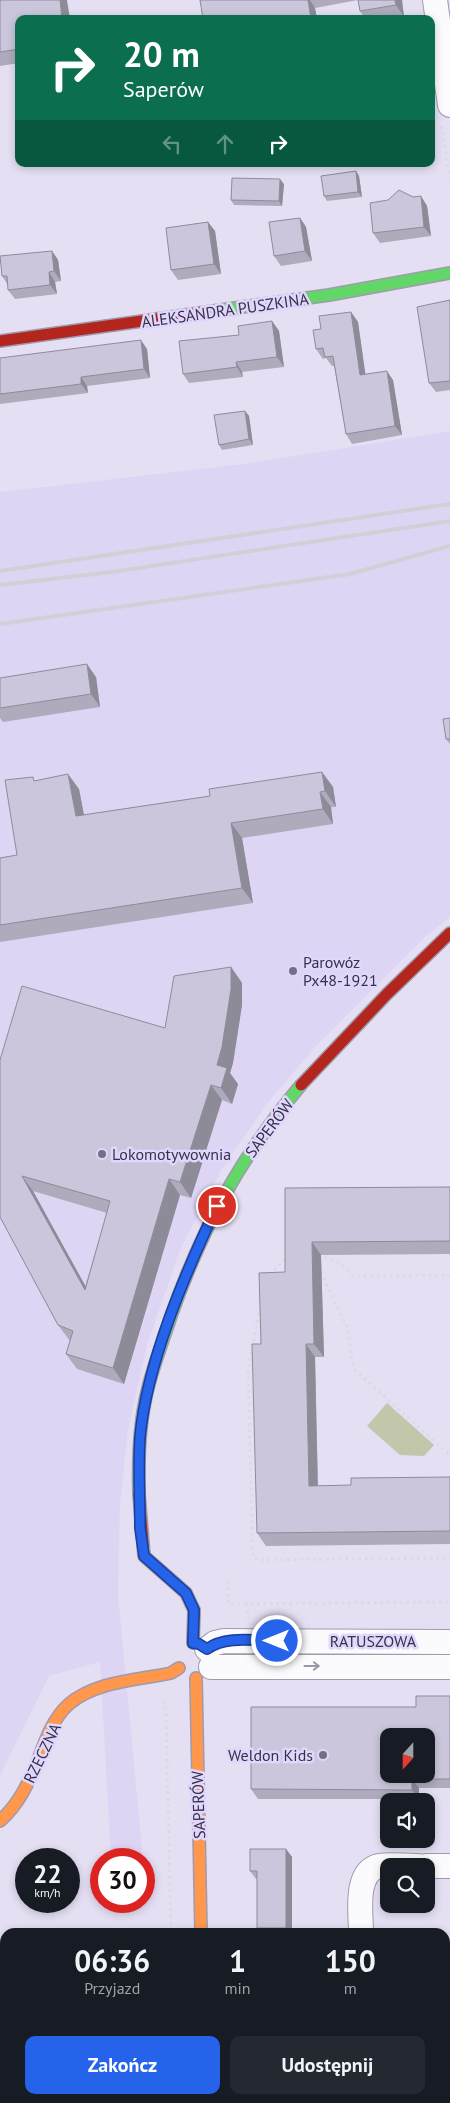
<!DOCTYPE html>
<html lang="pl">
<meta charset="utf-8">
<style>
:root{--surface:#171b24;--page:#242831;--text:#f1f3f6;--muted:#9ea1a6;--accent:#2563eb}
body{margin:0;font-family:"PT Sans",sans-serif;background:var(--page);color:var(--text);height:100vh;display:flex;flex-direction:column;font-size:19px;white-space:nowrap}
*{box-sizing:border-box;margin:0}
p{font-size:16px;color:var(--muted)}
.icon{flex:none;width:28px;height:28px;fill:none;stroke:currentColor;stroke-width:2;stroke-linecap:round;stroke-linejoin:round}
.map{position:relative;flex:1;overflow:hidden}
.drawer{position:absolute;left:0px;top:1928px;width:450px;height:176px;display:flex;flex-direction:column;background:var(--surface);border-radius:15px 15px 0 0;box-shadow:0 2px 8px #0003}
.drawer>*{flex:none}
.banner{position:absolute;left:15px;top:15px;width:420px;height:152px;border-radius:10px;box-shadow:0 2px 8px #0003;background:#0b6e4f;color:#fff;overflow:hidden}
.needle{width:32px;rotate:201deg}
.tools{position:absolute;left:380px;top:1728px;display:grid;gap:10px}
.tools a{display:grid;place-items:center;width:55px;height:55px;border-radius:10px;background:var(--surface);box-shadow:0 2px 8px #0003;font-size:25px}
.speed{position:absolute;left:15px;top:1848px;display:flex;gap:10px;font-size:25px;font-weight:700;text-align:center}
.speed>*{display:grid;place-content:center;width:65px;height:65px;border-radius:50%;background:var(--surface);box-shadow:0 2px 8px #0003;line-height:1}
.speed small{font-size:12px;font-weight:400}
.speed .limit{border:8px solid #d22;background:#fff;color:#111}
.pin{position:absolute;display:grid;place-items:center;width:42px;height:42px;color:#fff;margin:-21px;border:2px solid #fff;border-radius:50%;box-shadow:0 1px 5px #0007}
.me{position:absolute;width:55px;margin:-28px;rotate:270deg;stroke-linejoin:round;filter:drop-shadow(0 0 4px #0008)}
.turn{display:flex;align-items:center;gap:18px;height:105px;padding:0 25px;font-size:22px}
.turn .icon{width:65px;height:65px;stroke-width:2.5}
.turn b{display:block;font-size:35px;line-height:42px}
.lanes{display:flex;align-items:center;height:48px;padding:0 25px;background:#0003;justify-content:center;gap:25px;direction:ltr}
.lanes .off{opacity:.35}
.eta{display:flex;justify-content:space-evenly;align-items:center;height:85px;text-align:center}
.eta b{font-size:30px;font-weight:700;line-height:35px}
.button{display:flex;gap:10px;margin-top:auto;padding:10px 25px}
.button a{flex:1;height:58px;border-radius:10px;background:var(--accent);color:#fff;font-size:20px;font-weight:700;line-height:58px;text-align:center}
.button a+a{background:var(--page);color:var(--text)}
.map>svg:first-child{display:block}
</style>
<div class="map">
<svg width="450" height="2103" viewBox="0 0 450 2103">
<rect width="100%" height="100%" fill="#e5dff4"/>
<path fill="#ded5f5" d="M450,431V917L425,937L317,1045L269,1101L222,1169L181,1248L148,1342L128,1430L120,1504L118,1594L143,1859H111L100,1662L49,1676L0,1776V492L244,464Z"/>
<path fill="#c2c7ac" d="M387,1403L434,1445L424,1456L400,1455L367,1426Z"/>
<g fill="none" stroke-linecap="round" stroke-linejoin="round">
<g stroke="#a09aae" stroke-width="26">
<path id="street" d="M435,0L450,105
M207,1649L215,1643L224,1641L450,1642
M211,1667H450
M426,1866H450
M361,1932C361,1914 354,1872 379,1866C390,1864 406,1866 418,1866
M205,2099V2103
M364,2099V2103"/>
</g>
<g stroke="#a09aae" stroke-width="14">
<path id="fast" d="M206,312L329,295L450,273
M139,1494C138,1460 139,1425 147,1392C153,1366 163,1341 171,1316C202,1228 241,1156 301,1085"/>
</g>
<g stroke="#a09aae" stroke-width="14">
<path id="slow" d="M196,1678L201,1932
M0,1821C19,1804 28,1784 38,1760C45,1741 53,1718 69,1704C96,1681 139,1680 171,1673L179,1668"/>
</g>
<g stroke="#a09aae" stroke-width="14">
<path id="jam" d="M0,341L206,312
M301,1085L387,994L450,933
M139,1494L144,1556L186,1593L194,1610L193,1643"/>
</g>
<path stroke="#dcdae1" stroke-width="3" stroke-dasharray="2.5 4" stroke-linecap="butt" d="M442,126L450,180
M318,1257C334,1257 343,1265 353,1276L450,1275
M321,1272L348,1329L352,1362L356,1371L450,1455
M270,1275L286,1258
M260,1307L248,1371L253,1557L258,1560L450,1558
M228,1581V1604L450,1602
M247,1604L248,1618
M163,1701L166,1712L171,1932"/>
<use href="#street" stroke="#fbfafd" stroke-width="24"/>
<use href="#fast" stroke="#63d668" stroke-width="11"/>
<use href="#slow" stroke="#ff974d" stroke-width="11"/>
<use href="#jam" stroke="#b3261e" stroke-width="11"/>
<path stroke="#d1d0d6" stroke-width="4" d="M0,571L450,504
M0,585L112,572L450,521
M0,624L350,574L450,546"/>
</g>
<path fill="#afaabc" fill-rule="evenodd" d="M0,0L19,19V63L0,66Z
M200,0H402L404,17L393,19H365L360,11L358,0L315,8L317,19H203Z
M356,171L359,176L362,197L327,201L324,196Z
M284,184L282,206L234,205L231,200Z
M421,196L427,206L431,236L380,243L373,233L413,197Z
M300,218L306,227L312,261L281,266L274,256Z
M208,222L215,231L221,274L178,280L171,270Z
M52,251L58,260L61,281L55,282L57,294L15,299L8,290V285L2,276Z
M450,300V390L436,392L429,383Z
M351,312L358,322L365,374L393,380L402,435L352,444L346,434L334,366H332L326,358L323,359L316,349L321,329Z
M272,321L279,331L284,367L242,372L243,377L189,383L183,374L239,335Z
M147,349L150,378L87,386L88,393L0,404V358Z
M245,411L249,416L253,445L222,450L219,445Z
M96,677L100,707L3,722L0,718V678Z
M450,718V744L446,739Z
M322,772L333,787L336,807H331L333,824L242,838L253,903L0,942V858L17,855L36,780L79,789L84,815L210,796Z
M231,967L242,983V1005L233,1063L230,1073L238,1084L232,1104L222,1100L191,1198L180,1195L124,1384L77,1369L66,1354L70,1341L58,1325L0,1217V1060L165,1028ZM33,1191L107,1213L85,1287Z
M450,1187V1254L321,1255L324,1357H315L318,1486L351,1485L450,1477V1544L266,1546L257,1533L285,1272V1188Z
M450,1696V1788H419V1799H258L251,1789L416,1707Z
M286,1849L292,1857V1932H260L257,1928V1879H256L250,1871Z
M450,2051V2103H418L417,2102Z"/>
<path fill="#8e8b99" d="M60,0H67L70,19H62Z
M308,0H310L315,8L317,19H311Z
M395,0H402L404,17L396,5Z
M356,171L359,176L362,197L358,192Z
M280,179L284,184L282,206L279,201Z
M421,196L427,206L431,236L424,227Z
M300,218L306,227L312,261L305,251Z
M208,222L215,231L221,274L214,264Z
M52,251L58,260L61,281L54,271Z
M49,272L55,282L57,294L50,285Z
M351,312L358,322L367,385L360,375Z
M272,321L279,331L284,367L277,357Z
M141,340L147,349L150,378L144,369Z
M236,362L242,372L243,377L237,367Z
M387,371L393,380L402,435L395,426Z
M81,377L87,386L88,393L81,384Z
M245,411L249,416L253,445L249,439Z
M87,664L96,677L100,707L91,694Z
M322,772L333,787L336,807L325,791Z
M68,774L79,789L87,832L76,816Z
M320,792L331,807L333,824L323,809Z
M231,823L242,838L253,903L242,888Z
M231,967L242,983V1005L233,1063L230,1073L238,1084L232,1104L221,1088L217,1065Z
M211,1085L222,1100L191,1198L180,1182Z
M22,1176L33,1191L96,1305L85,1290Z
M169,1179L180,1195L124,1384L113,1368Z
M312,1242L321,1255L324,1357L314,1344Z
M306,1344L315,1357L318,1499L309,1486Z
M412,1779L419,1788V1799L412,1790Z
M286,1849L292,1857V1932H289L286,1928Z
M447,2086L450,2090V2103L448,2100Z
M106,2099H107L110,2103H103Z
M306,2099H308L311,2103H306Z"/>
<path fill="#cbc6db" stroke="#8e8b99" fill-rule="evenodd" d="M0,0H60L62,19H19V49L0,52Z
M200,0H308L311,19H288V16L267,19H203Z
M358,0H395L396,5L360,11Z
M356,171L358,192L324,196L321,176Z
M232,178L280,179L279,201L231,200Z
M399,190L413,197L421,196L424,227L373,233L370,203L388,200Z
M300,218L305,251L274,256L269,222Z
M208,222L214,264L171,270L166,228Z
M52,251L54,271L49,272L50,285L8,290L7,276H2L0,256Z
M450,300V381L429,383L417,307Z
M351,312L360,375L387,371L395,426L346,434L333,356L325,357L323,348L316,349L313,330L321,329L319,316Z
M272,321L277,357L236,362L237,367L183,374L179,341L239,335L238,326Z
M141,340L144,369L81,377V384L0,394V358Z
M245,411L249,439L219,445L214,415Z
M87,664L91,694L0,708V678Z
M450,718V739H446L443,719Z
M322,772L325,791L320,792L323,809L231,823L242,888L0,925V858L17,855L5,780L33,777L34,781L68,774L76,816L210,796L209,789Z
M231,967V989L222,1047L217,1065L227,1068L221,1088L211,1085L180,1182L169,1179L113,1368L66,1354L73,1331L58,1325L0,1217V1060L22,986L165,1028L174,976ZM22,1176L110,1201L85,1290Z
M450,1187V1241L312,1242L314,1344H306L309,1486L351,1485V1478L450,1477V1531L257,1533L252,1344H261L259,1273L285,1272V1188Z
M416,1696H450V1779H412V1790L251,1789V1707H416ZM389,1736H426V1774H389Z
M250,1849H286V1928H257V1871H250Z
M445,2051H450V2085L447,2086L448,2100L417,2102V2099H445Z
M45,2099H106L103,2103H45Z
M247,2099H306V2103H247Z"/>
<defs><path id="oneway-shaft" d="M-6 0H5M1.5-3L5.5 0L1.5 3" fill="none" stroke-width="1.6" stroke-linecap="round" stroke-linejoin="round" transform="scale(1.25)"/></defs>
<use stroke="#9a96a3" href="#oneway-shaft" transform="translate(312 1666)"/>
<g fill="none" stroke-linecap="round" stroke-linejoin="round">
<g stroke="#184099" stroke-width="12">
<path id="route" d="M217,1206C185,1274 147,1362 140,1437C138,1467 140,1498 140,1528L144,1556L186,1593L194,1610L193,1643L199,1644L207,1649C226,1635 255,1641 277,1641"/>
</g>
<use href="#route" stroke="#2563eb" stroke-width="9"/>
</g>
<g fill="#756e85" stroke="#e1d7fc" stroke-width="2">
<circle cx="293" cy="971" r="5"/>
<circle cx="102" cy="1154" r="5"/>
<circle cx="323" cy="1755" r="5"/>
</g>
<g text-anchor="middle" stroke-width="5" stroke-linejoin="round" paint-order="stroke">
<g font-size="16" fill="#383149" stroke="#e1d7fc">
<text transform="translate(225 310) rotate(-8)" y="6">ALEKSANDRA PUSZKINA</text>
<text transform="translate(269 1128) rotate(-53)" y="6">SAPERÓW</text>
<text x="373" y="1647">RATUSZOWA</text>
<text transform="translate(42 1753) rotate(-64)" y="6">RZECZNA</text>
<text transform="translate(198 1805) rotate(-92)" y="6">SAPERÓW</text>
</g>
<g font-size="16" fill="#383149" stroke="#e1d7fc" text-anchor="start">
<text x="303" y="968">Parowóz<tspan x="303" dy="18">Px48-1921</tspan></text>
<text x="112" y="1160">Lokomotywownia</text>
<text x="313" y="1761" text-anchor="end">Weldon Kids</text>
</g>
</g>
</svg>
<div class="tools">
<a><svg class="needle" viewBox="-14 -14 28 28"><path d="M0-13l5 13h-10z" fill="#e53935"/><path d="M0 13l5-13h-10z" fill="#9ea1a6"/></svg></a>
<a><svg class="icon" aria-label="sound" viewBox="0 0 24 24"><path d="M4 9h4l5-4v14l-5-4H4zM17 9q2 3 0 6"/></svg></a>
<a><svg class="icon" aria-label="search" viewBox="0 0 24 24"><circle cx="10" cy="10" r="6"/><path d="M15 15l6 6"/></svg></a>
</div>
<div class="speed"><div>22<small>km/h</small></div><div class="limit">30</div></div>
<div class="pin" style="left:217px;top:1206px;background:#d93025"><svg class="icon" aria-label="arrive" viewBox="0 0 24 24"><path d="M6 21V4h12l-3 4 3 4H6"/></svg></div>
<svg class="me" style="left:277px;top:1641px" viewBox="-20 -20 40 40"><circle r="17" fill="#2563eb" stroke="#fff" stroke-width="3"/><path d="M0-11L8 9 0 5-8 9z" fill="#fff"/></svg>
<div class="banner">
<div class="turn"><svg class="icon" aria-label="right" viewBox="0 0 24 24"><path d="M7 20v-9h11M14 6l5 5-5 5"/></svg><div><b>20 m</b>Saperów</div></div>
<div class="lanes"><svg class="icon off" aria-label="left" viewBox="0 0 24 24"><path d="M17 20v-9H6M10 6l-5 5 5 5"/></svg><svg class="icon off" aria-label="ahead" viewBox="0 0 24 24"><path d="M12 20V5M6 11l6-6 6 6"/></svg><svg class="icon" aria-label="right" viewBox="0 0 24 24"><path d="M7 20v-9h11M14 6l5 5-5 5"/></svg></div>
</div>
<section class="drawer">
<div class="eta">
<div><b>06:36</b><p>Przyjazd</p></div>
<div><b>1</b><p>min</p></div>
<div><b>150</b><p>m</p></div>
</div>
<div class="button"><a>Zakończ</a><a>Udostępnij</a></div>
</section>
</div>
